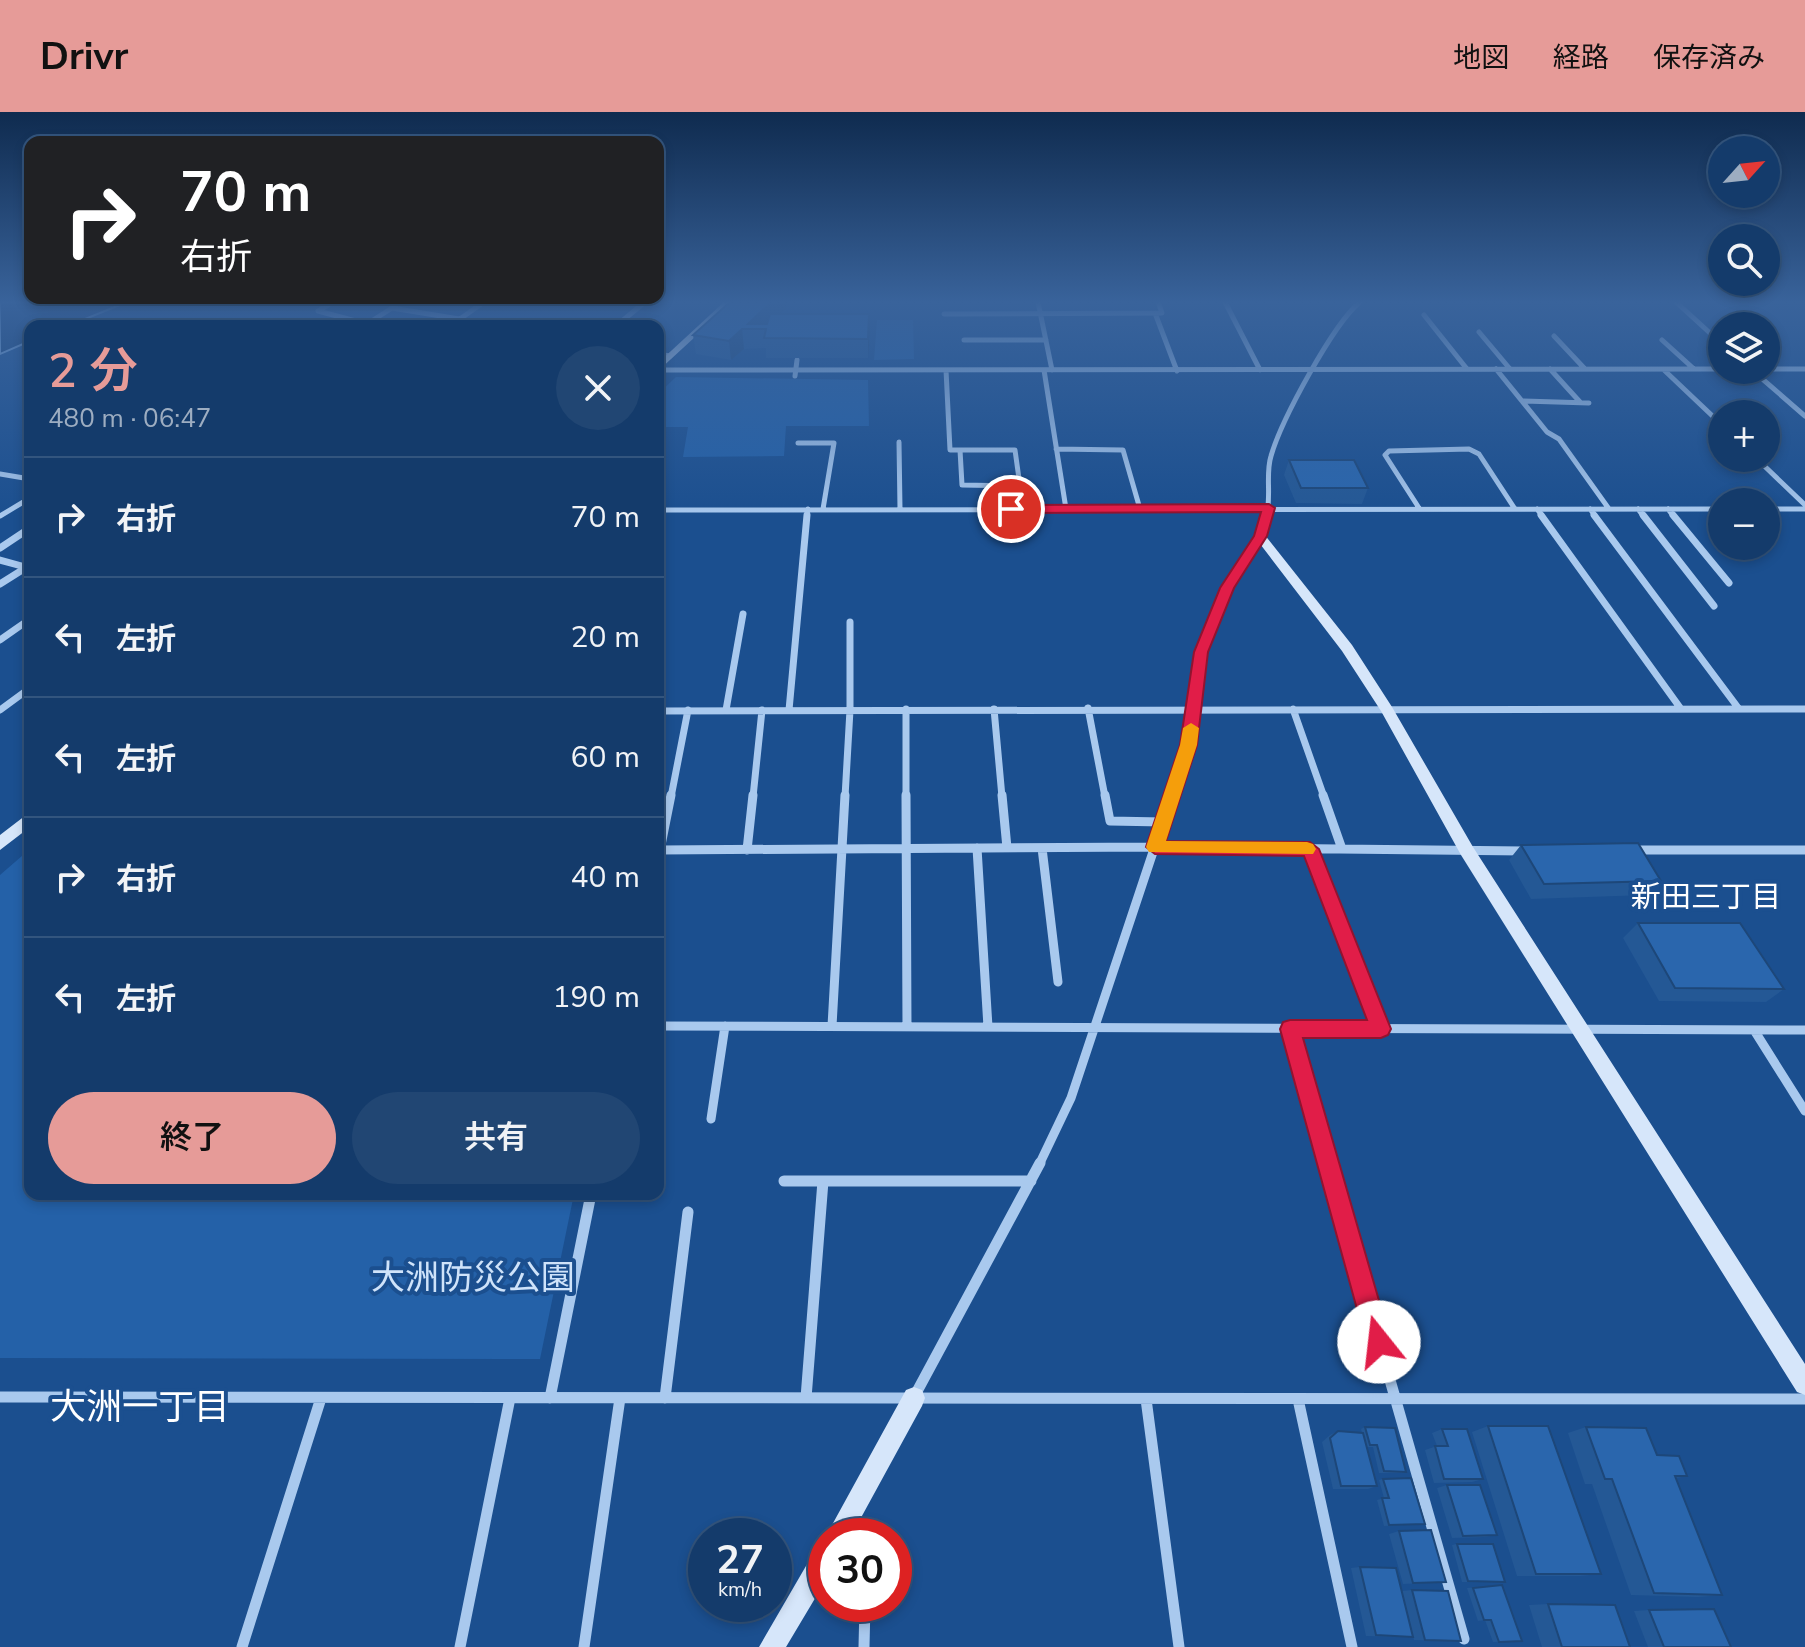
<!DOCTYPE html>
<html lang="ja">
<meta charset="utf-8">
<style>
:root{--surface:#143b6b;--page:#214673;--text:#f1f3f6;--muted:#9dadc1;--line:#33557e;--accent:#e69b98}
body{margin:0;font-family:"Nunito Sans","Noto Sans JP",sans-serif;background:var(--page);color:var(--text);height:100vh;display:flex;flex-direction:column;font-size:30px;white-space:nowrap}
*{box-sizing:border-box;margin:0}
p{font-size:26px;color:var(--muted)}
.icon{flex:none;width:44px;height:44px;fill:none;stroke:currentColor;stroke-width:2;stroke-linecap:round;stroke-linejoin:round}
.map{position:relative;flex:1;overflow:hidden}
.details{position:absolute;left:24px;top:208px;width:640px;height:880px;display:flex;flex-direction:column;background:var(--surface);border-radius:16px;box-shadow:0 4px 12px #0003,0 0 0 2px var(--line)}
.details>*{flex:none}
.guide{position:absolute;left:24px;top:24px;width:640px;height:168px;border-radius:16px;box-shadow:0 4px 12px #0003,0 0 0 2px var(--line);background:#202124;color:#fff;overflow:hidden}
.needle{width:52px;rotate:63deg}
.controls{position:absolute;left:1708px;top:24px;display:grid;gap:16px}
.controls a{display:grid;place-items:center;width:72px;height:72px;border-radius:50%;background:var(--surface);box-shadow:0 4px 12px #0003,0 0 0 2px var(--line);font-size:40px}
.speed{position:absolute;left:688px;top:1406px;display:flex;gap:16px;font-size:40px;font-weight:700;text-align:center}
.speed>*{display:grid;place-content:center;width:104px;height:104px;border-radius:50%;background:var(--surface);box-shadow:0 4px 12px #0003,0 0 0 2px var(--line);line-height:1}
.speed small{font-size:20px;font-weight:400}
.speed .limit{border:12px solid #d22;background:#fff;color:#111}
.pin{position:absolute;display:grid;place-items:center;width:68px;height:68px;color:#fff;margin:-34px;border:4px solid #fff;border-radius:50%;box-shadow:0 2px 8px #0007}
.me{position:absolute;width:88px;margin:-44px;rotate:344deg;stroke-linejoin:round;filter:drop-shadow(0 0 6px #0008)}
.turn{display:flex;align-items:center;gap:28px;height:168px;padding:0 24px;font-size:36px}
.turn .icon{width:104px;height:104px;stroke-width:2.5}
.turn b{display:block;font-size:56px;line-height:68px}
.round{display:grid;place-items:center;flex:none;width:84px;height:84px;border-radius:42px;background:var(--page)}
.summary{display:flex;align-items:center;justify-content:space-between;height:136px;padding:0 24px}
h1{font-size:48px;font-weight:600;line-height:60px;color:var(--accent)}
.primary-button{display:flex;gap:16px;margin-top:auto;padding:16px 24px}
.primary-button a{flex:1;height:92px;border-radius:48px;background:var(--accent);color:#111;font-size:32px;font-weight:600;line-height:92px;text-align:center}
.primary-button a+a{background:var(--page);color:var(--text)}
ul{padding:0;list-style:none}
li{display:flex;align-items:center;gap:24px;height:120px;padding:0 24px;border-top:2px solid var(--line)}
li div{flex:1}
li b{display:block;font-size:30px}
li em{font-style:normal}
header{display:flex;align-items:center;gap:48px;box-sizing:border-box;height:112px;padding:0 40px;background:var(--accent);color:#111}
header strong{font-size:38px}
nav{display:flex;gap:44px;margin-inline-start:auto;font-size:28px}
.map>svg:first-child{display:block}
</style>
<header>
<strong>Drivr</strong>
<nav><a>地図</a><a>経路</a><a>保存済み</a></nav>
</header>
<div class="map">
<svg width="1805" height="1535" viewBox="0 0 1805 1535">
<rect width="100%" height="100%" fill="#1b4f8f"/>
<path fill="#2461a8" d="M877,208H913L914,247L874,248Z
M676,265L868,268L869,314H786L784,344L683,345L688,315H658V282Z
M30,737V1082H574L540,1247L0,1246V763Z"/>
<path fill="#123a6d" stroke="#9cc4f0" stroke-width="2" d="M0,190H127L68,214H30V229L0,242Z"/>
<g fill="none" stroke-linecap="round" stroke-linejoin="round">
<path stroke="#a9c9ee" stroke-width="5" d="M333,190L318,199L367,212L392,196L502,214
M1038,190L1052,258
M1225,190L1260,258
M1676,190L1722,232
M1155,201L1177,259
M944,202L1162,201L1158,190
M1424,203L1467,257
M450,214L484,190
M616,214L645,190
M1479,220L1510,257
M1554,224L1585,257
M964,228H1046
M1662,228L1694,257
M658,242L670,244
M1496,257L1547,320L1559,327L1609,397
M1550,257L1580,290
M1766,257H1805
M658,258L1722,257
M946,258L950,338H960
M1044,258L1066,397
M1664,258L1722,313
M1752,258L1805,304
M1522,289L1589,291
M25,330L30,327
M899,330L900,397
M798,331H834L823,397
M1056,337L1123,338L1140,397
M960,338H1015L1020,374L962,373Z
M1756,346L1805,393
M0,362L30,367
M1419,396L1385,343L1389,339L1469,337L1479,342L1515,397
M1537,397L1543,405
M1590,397L1596,405
M1638,397L1644,405
M1668,397L1674,405
M1766,397H1805
M658,398L1722,397
M0,404L30,386
M661,405L663,398
M807,405L808,397
M1266,405C1272,385 1265,363 1271,344C1281,309 1333,212 1360,190"/>
<path stroke="#a9c9ee" stroke-width="7" d="M1541,403L1681,597
M1594,403L1739,597
M1643,403L1714,494
M1673,403L1729,471
M658,416L662,403
M0,436L30,416
M0,448L29,456
M0,472L27,455
M0,528L30,507
M1088,596L1105,685
M906,597V685
M994,597L1002,685
M1293,597L1324,685
M0,598L30,576
M726,598L743,502
M789,598L807,403
M658,599L1805,597
M671,685L688,598
M753,685L762,598
M845,685L850,598V510
M1172,685L1189,633L1201,540L1227,476L1260,424L1267,403"/>
<path stroke="#a9c9ee" stroke-width="9" d="M906,683L907,915
M1002,683L1007,736
M1105,683L1110,709L1163,710
M1323,683L1342,737
M977,736L988,915
M1042,736L1058,870
M1310,737L1381,917
M660,738L1155,735L1524,739
M747,738L753,683
M1634,738H1805
M658,748L671,683
M658,914L1805,918
M832,914L845,683
M1290,917L1329,1053
M1754,918L1805,999
M711,1007L725,914
M1039,1053L1071,986L1172,683"/>
<path stroke="#a9c9ee" stroke-width="11" d="M1328,1051L1464,1527
M784,1069H1031
M0,1285L1805,1287
M914,1285L1040,1051
M550,1286L591,1082
M665,1286L688,1100
M806,1286L823,1069
M1146,1287L1179,1535
M1298,1287L1352,1535
M849,1408L860,1424
M242,1535L321,1286
M460,1535L510,1286
M584,1535L620,1286
M864,1535L865,1492"/>
<path fill="#d6e6fa" fill-rule="evenodd" d="M724,190H733L658,259V251Z
M1260,421L1264,422L1352,533L1392,595L1473,735L1805,1252V1283L1797,1280L1461,743L1381,599L1342,539L1254,424Z
M30,700V715L0,738V723Z
M914,1275L922,1278L925,1286L922,1294L851,1424H826L906,1278Z
M826,1432V1468L786,1535H759L817,1435Z"/>
<path stroke="#a9c9ee" stroke-width="5" d="M795,264L797,248"/>
</g>
<path fill="#245895" d="M730,190H786V197L781,202L870,221L868,246H766V236L744,237L731,248L696,242L693,223Z
M1289,348L1368,376L1362,392L1296,391L1284,363Z
M1521,733L1661,769L1646,783L1531,787L1509,748Z
M1638,811L1784,877L1766,890L1659,889L1623,826Z
M1488,1314L1601,1462L1580,1464H1517L1472,1320Z
M1365,1315L1406,1360L1402,1361H1379L1373,1335H1367L1377,1374L1368,1377H1333L1322,1330L1330,1323L1338,1319L1362,1321L1361,1317Z
M1586,1315L1657,1343L1687,1364L1676,1366L1722,1483L1698,1485L1631,1483L1592,1372H1585L1568,1321Z
M1442,1317L1483,1367L1472,1370L1434,1371L1425,1338L1437,1334L1432,1321Z
M1383,1367L1425,1412L1384,1414L1377,1388L1384,1386L1379,1368Z
M1447,1373L1497,1423L1485,1425L1452,1426L1437,1376Z
M1399,1419L1446,1470L1403,1472L1389,1422Z
M1457,1432L1505,1470H1462L1452,1433Z
M1360,1455L1402,1525L1366,1524L1351,1456Z
M1502,1473L1522,1529L1493,1530L1485,1508L1478,1509L1467,1476Z
M1412,1478L1461,1529L1414,1528L1402,1479Z
M1548,1492L1630,1535H1542L1529,1493Z
M1649,1498L1731,1535H1648L1634,1499Z"/>
<path fill="#1d4779" d="M771,190H786V197L764,217L748,212Z
M869,202L870,221L868,246V227Z
M742,217L744,237L731,248L729,229Z"/>
<path fill="#2a66ad" stroke="#1d4779" stroke-width="2" d="M730,190H771L748,212H767L770,202H869L868,227L764,226L766,217H742L729,229L693,223Z
M1289,348H1354L1368,376H1301Z
M1638,731L1661,769L1544,772L1521,733Z
M1638,811H1740L1784,877L1675,876Z
M1488,1314H1548L1601,1462H1536Z
M1365,1315L1395,1316L1406,1360L1384,1359L1377,1333H1370Z
M1586,1315L1646,1316L1657,1343L1679,1344L1687,1364H1675L1722,1483L1654,1481L1612,1367H1605Z
M1442,1317H1467L1483,1367H1444L1435,1334H1448Z
M1338,1319L1363,1321L1377,1374H1341L1330,1326Z
M1411,1366L1425,1412L1389,1413L1382,1386H1389L1383,1367Z
M1447,1373H1480L1497,1423L1463,1424Z
M1431,1418L1446,1470L1413,1471L1399,1419Z
M1457,1432H1493L1505,1470L1468,1469Z
M1360,1455L1396,1456L1413,1525L1376,1523Z
M1502,1473L1522,1529L1499,1530L1491,1508H1484L1473,1476Z
M1412,1478L1448,1479L1461,1529L1425,1528Z
M1548,1492L1615,1493L1630,1535H1562Z
M1714,1497L1731,1535H1664L1649,1498Z"/>
<linearGradient id="sky" x2="0" y2="1"><stop stop-color="#0f2b4f"/><stop offset="0.47" stop-color="#39639b"/><stop offset="1" stop-color="#39639b" stop-opacity="0"/></linearGradient>
<rect width="1805" height="405" fill="url(#sky)"/>
<path fill="#e11d48" stroke="#92132f" stroke-width="2" d="M1269,392L1275,396L1267,424L1234,476L1208,540L1197,633L1166,729L1310,730L1319,737L1391,917L1388,923L1381,926H1303L1391,1230L1387,1239L1379,1242L1370,1239L1366,1230L1280,917L1283,910L1290,908H1367L1304,744L1155,742L1146,735L1180,633L1194,540L1220,476L1254,424L1261,400L1011,401L1004,397L1011,393Z"/>
<path fill="#f59e0b" d="M1191,611L1199,616L1197,633L1166,729L1307,730L1313,732L1316,737L1313,742L1149,740L1146,735L1180,633L1183,616Z"/>
<g text-anchor="middle" stroke-width="8" stroke-linejoin="round" paint-order="stroke">
<g font-size="30" fill="#fff" stroke="#1b4f8f">
<text x="1706" y="795">新田三丁目</text>
</g>
<g font-size="34" fill="#cfe3fa" stroke="#1b4f8f">
<text x="473" y="1177">大洲防災公園</text>
</g>
<g font-size="36" fill="#fff" stroke="#1b4f8f">
<text x="140" y="1307">大洲一丁目</text>
</g>
</g>
</svg>
<div class="controls">
<a><svg class="needle" viewBox="-14 -14 28 28"><path d="M0-13l5 13h-10z" fill="#e53935"/><path d="M0 13l5-13h-10z" fill="#9dadc1"/></svg></a>
<a><svg class="icon" aria-label="search" viewBox="0 0 24 24"><circle cx="10" cy="10" r="6"/><path d="M15 15l6 6"/></svg></a>
<a><svg class="icon" aria-label="layers" viewBox="0 0 24 24"><path d="M12 4l9 5-9 5-9-5zM3 14l9 5 9-5"/></svg></a>
<a>+</a>
<a>−</a>
</div>
<div class="speed"><div>27<small>km/h</small></div><div class="limit">30</div></div>
<div class="pin" style="left:1011px;top:397px;background:#d93025"><svg class="icon" aria-label="arrive" viewBox="0 0 24 24"><path d="M6 21V4h12l-3 4 3 4H6"/></svg></div>
<svg class="me" style="left:1379px;top:1230px" viewBox="-20 -20 40 40"><circle r="19" fill="#fff"/><path d="M0-13L10 11 0 6-10 11z" fill="#e11d48"/></svg>
<div class="guide">
<div class="turn"><svg class="icon" aria-label="right" viewBox="0 0 24 24"><path d="M7 20v-9h11M14 6l5 5-5 5"/></svg><div><b>70 m</b>右折</div></div>
</div>
<section class="details">
<div class="summary"><div><h1>2 分</h1><p>480 m · 06:47</p></div><a class="round"><svg class="icon" aria-label="close" viewBox="0 0 24 24"><path d="M6 6l12 12M18 6L6 18"/></svg></a></div>
<ul>
<li><svg class="icon" aria-label="right" viewBox="0 0 24 24"><path d="M7 20v-9h11M14 6l5 5-5 5"/></svg><div><b>右折</b></div><em>70 m</em></li>
<li><svg class="icon" aria-label="left" viewBox="0 0 24 24"><path d="M17 20v-9H6M10 6l-5 5 5 5"/></svg><div><b>左折</b></div><em>20 m</em></li>
<li><svg class="icon" aria-label="left" viewBox="0 0 24 24"><path d="M17 20v-9H6M10 6l-5 5 5 5"/></svg><div><b>左折</b></div><em>60 m</em></li>
<li><svg class="icon" aria-label="right" viewBox="0 0 24 24"><path d="M7 20v-9h11M14 6l5 5-5 5"/></svg><div><b>右折</b></div><em>40 m</em></li>
<li><svg class="icon" aria-label="left" viewBox="0 0 24 24"><path d="M17 20v-9H6M10 6l-5 5 5 5"/></svg><div><b>左折</b></div><em>190 m</em></li>
</ul>
<div class="primary-button"><a>終了</a><a>共有</a></div>
</section>
</div>
